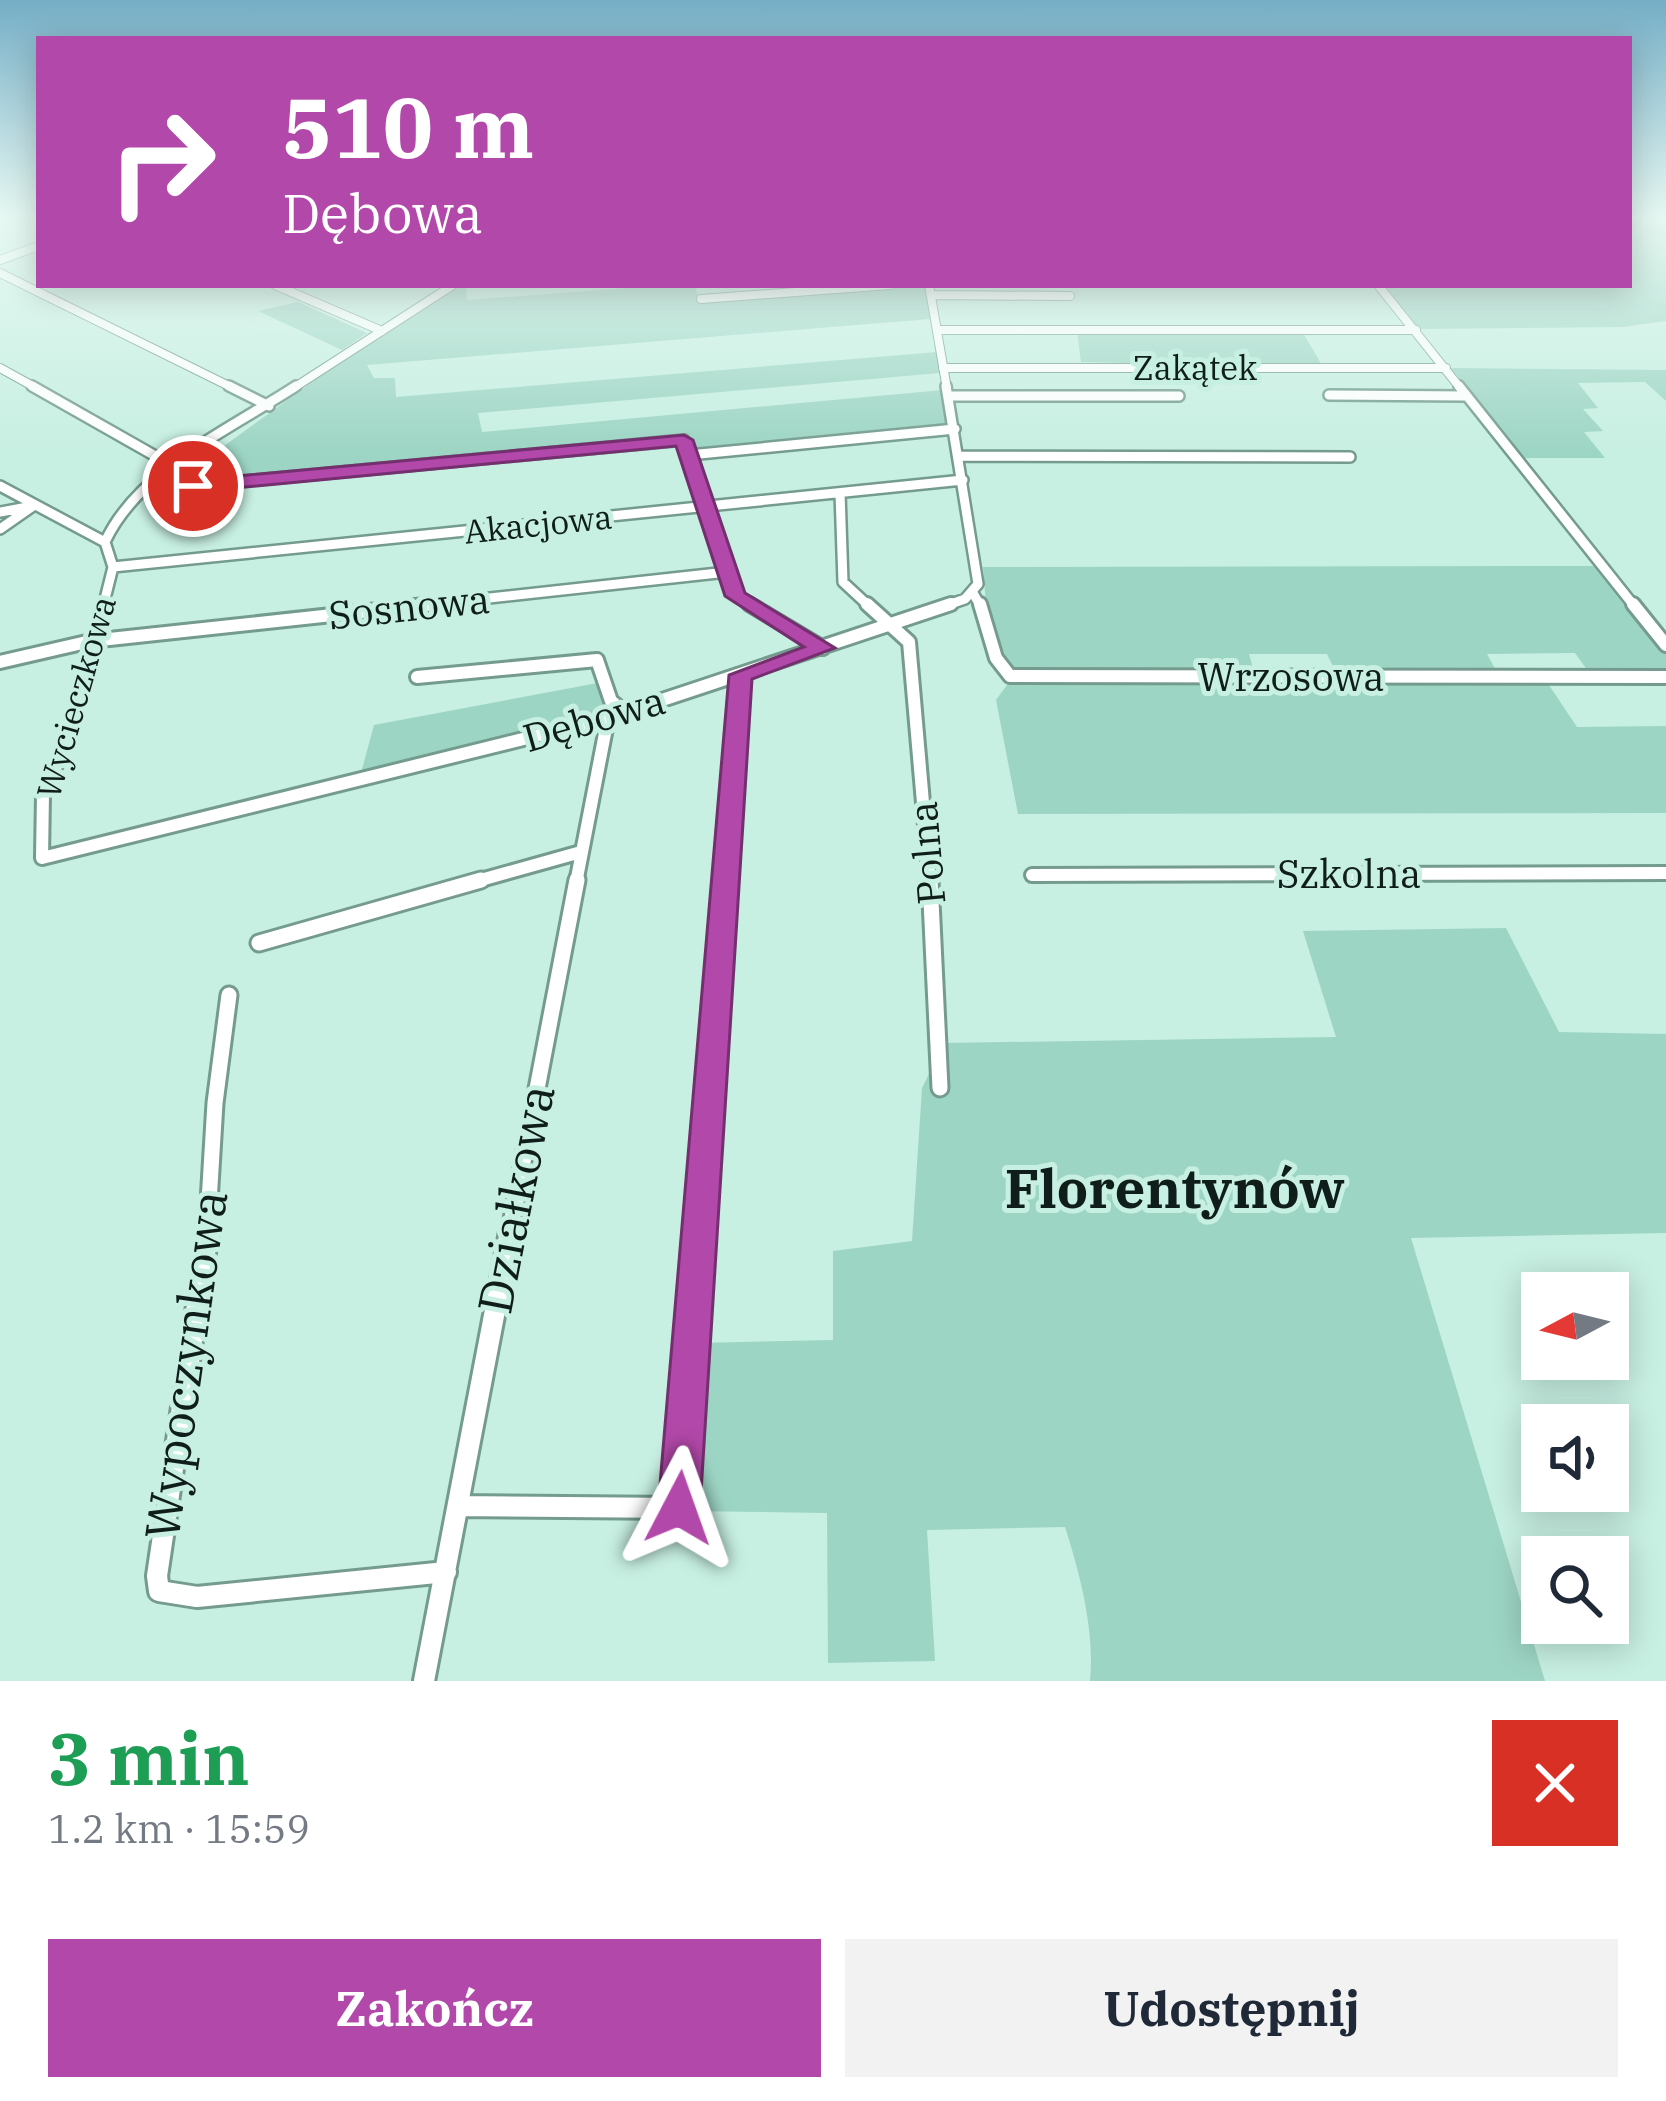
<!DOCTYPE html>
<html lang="pl">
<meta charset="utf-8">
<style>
:root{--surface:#fff;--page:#f2f2f3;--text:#1f2937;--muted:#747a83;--accent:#b248a9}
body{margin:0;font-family:"IBM Plex Serif",serif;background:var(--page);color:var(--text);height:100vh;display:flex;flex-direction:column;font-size:45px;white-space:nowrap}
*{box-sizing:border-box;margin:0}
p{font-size:39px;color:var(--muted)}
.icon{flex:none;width:66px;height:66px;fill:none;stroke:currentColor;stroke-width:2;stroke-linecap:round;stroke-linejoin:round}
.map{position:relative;height:1681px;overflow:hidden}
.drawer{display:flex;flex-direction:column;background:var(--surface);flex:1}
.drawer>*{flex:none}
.hud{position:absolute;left:36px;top:36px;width:1596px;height:252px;border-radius:0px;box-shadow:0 6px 30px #0003;background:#b248a9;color:#fff;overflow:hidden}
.needle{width:78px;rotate:263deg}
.tools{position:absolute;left:1521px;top:1272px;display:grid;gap:24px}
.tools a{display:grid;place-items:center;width:108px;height:108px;border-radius:0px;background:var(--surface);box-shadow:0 6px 30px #0003;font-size:60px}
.pin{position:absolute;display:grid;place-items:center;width:102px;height:102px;color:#fff;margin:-51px;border:6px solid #fff;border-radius:50%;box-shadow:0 3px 12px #0007}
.me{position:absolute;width:132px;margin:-66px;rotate:4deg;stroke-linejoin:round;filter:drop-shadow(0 0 9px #0008)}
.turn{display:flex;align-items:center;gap:42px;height:252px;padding:0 48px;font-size:54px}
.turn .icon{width:156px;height:156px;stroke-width:2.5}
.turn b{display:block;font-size:84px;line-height:102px}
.round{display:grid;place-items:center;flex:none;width:126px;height:126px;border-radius:0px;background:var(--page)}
.head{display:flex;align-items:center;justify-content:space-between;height:204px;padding:0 48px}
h1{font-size:72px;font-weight:800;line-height:90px;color:#1e9e55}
.cta{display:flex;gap:24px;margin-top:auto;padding:24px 48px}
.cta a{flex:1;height:138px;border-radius:0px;background:var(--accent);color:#fff;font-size:48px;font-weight:800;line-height:138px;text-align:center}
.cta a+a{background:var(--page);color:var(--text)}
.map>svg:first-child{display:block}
</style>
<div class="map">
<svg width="1666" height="1681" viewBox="0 0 1666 1681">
<rect width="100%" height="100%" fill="#c7efe2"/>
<path fill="#9dd5c4" d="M1629,217H1651L1666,226V321L1623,327L1420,329L1381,285H1629Z
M466,285L467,300L666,285H694L700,300L926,285L930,319L367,365L374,378H395L396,397L937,352L940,373L478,413L482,432L943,390L949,426L690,453L685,440L169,486L352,353L453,287Z
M298,302L367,333L342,350L258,311Z
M1302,331L1323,367L1081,362L1077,332Z
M1451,368L1666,370V401L1645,382L1578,383L1598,408L1583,409L1603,431L1584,432L1605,458H1521Z
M1597,566L1666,651V674H1590L1575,653L1487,654L1498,674L1337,675L1327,654H1249L1256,678L1035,676L1001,667L986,604L983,567Z
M1545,679L1577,727L1666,726V813L1018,814L996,700L1007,685L1023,681Z
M603,682L618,711L361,773L374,725Z
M1506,928L1559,1032L1666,1034V1233L1411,1238L1545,1681H1090C1095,1631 1080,1574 1065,1527L927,1530L935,1661L828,1663L827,1513L685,1511L698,1343L833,1340V1251L912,1241L922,1088L944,1043L1336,1037L1303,931Z"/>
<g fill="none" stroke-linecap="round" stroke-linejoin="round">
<g stroke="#759b8f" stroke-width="10">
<path id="street-far4" d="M0,260L39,246
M0,273L235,389
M275,285L382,331
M929,285L947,389
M1378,285L1461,389
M931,295L1070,296
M701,299L890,285
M938,330H1416
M0,368L38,389
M943,368H1446
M292,389L453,285"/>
</g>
<g stroke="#759b8f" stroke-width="14">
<path id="street-far3" d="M32,386L173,466
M229,386L269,406
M1459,386L1635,607
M1329,395L1467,396
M948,396H1179
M689,455L955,429
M959,456L1350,457
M0,486L105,542
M148,490L684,440L736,596L754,607
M840,493L843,582L870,607
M0,512L33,506L0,529
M113,567L963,480
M973,593L981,607
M103,607L113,567L105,542C138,470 232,428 296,386
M407,607L727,572
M942,607L965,599L978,584L946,386"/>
</g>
<g stroke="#759b8f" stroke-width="18">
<path id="street-far2" d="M103,604L68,738L43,794L42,858L608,718L951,604
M749,604L823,648
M867,604L909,642L930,883
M980,604L996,658L1010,676L1666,677
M1633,604L1666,645
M0,662L91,641L434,604
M417,677L597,660L611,701L625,712
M1032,875L1666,873
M470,883L581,852
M576,883L608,718
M725,883L740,675"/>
</g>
<g stroke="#759b8f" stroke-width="21">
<path id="street-far1" d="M930,880L940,1088
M259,943L481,880
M207,1235L215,1103L229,995
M509,1235L577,880
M699,1235L725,880"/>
</g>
<g stroke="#759b8f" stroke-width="26">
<path id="street" d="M208,1232L157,1576L159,1591L197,1597L446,1572
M458,1506L679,1508L699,1232
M424,1681L510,1232"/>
</g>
<use href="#street-far4" stroke="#fff" stroke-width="8"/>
<use href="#street-far3" stroke="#fff" stroke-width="9"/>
<use href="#street-far2" stroke="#fff" stroke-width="12"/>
<use href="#street-far1" stroke="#fff" stroke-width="15"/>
<use href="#street" stroke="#fff" stroke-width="20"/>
</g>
<linearGradient id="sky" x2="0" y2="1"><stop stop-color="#75aec6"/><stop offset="0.48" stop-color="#e6f8f2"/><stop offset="1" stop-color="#e6f8f2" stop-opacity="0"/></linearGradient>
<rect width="1666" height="452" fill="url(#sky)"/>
<path fill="#b248a9" stroke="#742f6e" stroke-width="3" d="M684,435L693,440L745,593L835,648L752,679L700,1508L693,1522L679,1528L664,1522L658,1508L729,675L804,647L725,596L676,446L193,492L183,486L193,480Z"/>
<g text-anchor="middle" stroke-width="10" stroke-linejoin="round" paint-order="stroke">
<g font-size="33" fill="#0f1e1a" stroke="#c7efe2">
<text x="1195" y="380">Zakątek</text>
<text transform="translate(538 524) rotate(-6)" y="12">Akacjowa</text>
<text transform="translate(76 697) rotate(-74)" y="12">Wycieczkowa</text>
</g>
<g font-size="39" fill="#0f1e1a" stroke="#c7efe2">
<text transform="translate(409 607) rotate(-6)" y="14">Sosnowa</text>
<text x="1291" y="691">Wrzosowa</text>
<text transform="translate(594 719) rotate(-16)" y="14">Dębowa</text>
<text transform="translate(927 853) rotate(-95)" y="14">Polna</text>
<text x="1349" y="888">Szkolna</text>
</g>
<g font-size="48" fill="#0f1e1a" stroke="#c7efe2">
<text transform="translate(516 1199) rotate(-79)" y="17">Działkowa</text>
<text transform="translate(186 1365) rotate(-82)" y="17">Wypoczynkowa</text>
</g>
<g font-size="54" font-weight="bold" fill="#0f1e1a" stroke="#c7efe2">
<text x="1175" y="1208">Florentynów</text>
</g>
</g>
</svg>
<div class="tools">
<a><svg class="needle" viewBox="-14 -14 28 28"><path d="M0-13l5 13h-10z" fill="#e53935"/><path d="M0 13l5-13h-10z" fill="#747a83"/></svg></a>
<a><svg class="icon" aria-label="sound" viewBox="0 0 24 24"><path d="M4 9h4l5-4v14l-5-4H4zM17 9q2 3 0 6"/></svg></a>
<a><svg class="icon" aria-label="search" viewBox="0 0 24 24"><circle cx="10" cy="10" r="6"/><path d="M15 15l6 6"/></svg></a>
</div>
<div class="pin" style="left:193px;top:486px;background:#d93025"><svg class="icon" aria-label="arrive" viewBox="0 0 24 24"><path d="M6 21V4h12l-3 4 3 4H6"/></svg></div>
<svg class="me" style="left:679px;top:1508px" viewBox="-20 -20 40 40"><path d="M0-17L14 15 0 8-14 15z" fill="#b248a9" stroke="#fff" stroke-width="4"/></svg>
<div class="hud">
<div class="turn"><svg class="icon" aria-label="right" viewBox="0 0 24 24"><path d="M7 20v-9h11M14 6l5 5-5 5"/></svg><div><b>510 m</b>Dębowa</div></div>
</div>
</div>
<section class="drawer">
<div class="head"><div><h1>3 min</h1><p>1.2 km · 15:59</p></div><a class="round" style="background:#d93025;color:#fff"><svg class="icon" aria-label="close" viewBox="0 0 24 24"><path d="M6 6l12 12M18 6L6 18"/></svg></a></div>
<div class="cta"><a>Zakończ</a><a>Udostępnij</a></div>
</section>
